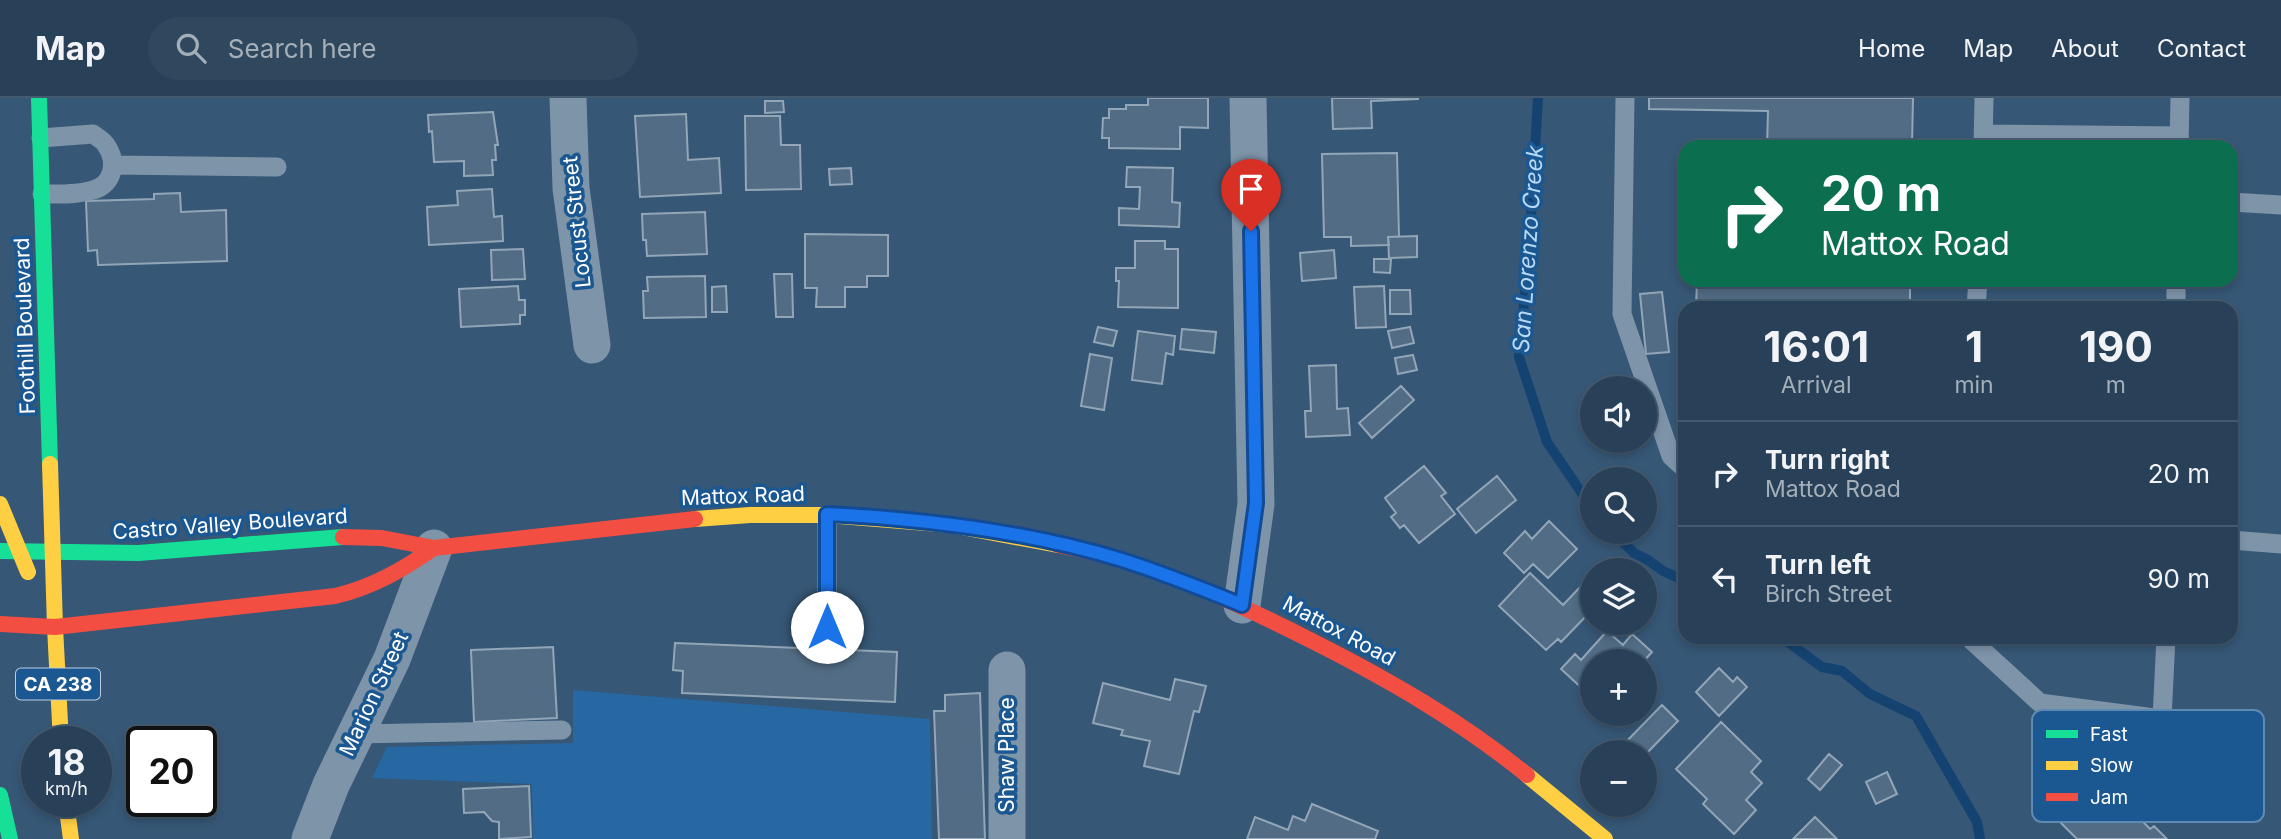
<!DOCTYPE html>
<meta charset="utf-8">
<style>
:root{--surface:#284158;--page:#30485e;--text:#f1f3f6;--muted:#a5afba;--line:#445a6e}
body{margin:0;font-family:Inter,sans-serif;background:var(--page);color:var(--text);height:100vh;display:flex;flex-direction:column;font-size:26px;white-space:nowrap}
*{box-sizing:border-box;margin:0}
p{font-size:23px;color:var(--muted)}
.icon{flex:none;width:38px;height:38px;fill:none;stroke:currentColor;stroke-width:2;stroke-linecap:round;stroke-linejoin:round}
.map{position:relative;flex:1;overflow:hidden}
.sheet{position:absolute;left:1678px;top:203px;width:560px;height:343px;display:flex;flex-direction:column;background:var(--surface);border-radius:21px;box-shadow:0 4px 10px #0003,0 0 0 2px var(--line)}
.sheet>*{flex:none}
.guide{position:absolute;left:1678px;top:42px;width:560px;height:147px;border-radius:21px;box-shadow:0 4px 10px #0003,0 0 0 2px var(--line);background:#0b6e4f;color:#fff;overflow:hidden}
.tools{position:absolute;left:1580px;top:278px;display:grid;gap:14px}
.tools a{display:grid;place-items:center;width:77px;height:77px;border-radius:50%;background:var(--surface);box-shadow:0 4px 10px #0003,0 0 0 2px var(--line);font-size:35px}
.speed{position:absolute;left:21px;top:628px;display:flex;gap:14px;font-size:35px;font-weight:700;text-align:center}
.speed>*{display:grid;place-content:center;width:91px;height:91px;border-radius:50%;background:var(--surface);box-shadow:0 4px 10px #0003,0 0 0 2px var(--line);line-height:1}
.speed small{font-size:18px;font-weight:400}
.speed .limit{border:4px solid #111;border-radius:10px;background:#fff;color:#111}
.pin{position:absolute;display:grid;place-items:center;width:60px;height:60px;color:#fff;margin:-72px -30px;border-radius:50% 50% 50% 0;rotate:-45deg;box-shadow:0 0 7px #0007}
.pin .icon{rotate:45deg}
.me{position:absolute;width:77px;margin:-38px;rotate:0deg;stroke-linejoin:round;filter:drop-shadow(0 0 5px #0008)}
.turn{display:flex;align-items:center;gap:24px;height:147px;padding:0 28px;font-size:32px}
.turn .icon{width:91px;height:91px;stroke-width:2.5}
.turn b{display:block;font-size:49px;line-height:60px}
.eta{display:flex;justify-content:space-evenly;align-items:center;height:119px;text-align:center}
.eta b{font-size:42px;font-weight:700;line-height:49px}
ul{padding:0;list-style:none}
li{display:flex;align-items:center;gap:21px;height:105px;padding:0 28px;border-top:2px solid var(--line)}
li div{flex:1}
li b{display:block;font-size:26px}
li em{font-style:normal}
header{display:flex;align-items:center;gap:42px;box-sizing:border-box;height:98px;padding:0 35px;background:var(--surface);border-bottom:2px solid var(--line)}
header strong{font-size:33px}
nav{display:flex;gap:38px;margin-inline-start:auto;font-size:24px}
.search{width:490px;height:63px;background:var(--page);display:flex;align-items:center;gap:18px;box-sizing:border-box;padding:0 24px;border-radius:38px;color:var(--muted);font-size:26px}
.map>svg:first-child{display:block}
</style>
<header>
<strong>Map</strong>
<div class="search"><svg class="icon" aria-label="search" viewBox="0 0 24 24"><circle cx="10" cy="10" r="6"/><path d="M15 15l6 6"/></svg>Search here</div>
<nav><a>Home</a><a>Map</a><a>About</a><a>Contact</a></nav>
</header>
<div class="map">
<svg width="2281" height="741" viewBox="0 0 2281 741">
<rect width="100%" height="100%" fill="#365776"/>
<path fill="#2768a3" d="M573,592L930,621L932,741H533L532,686L372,680L387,649L573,645Z"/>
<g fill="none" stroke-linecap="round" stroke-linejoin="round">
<path stroke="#154371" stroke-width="10" d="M1538,0L1529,154L1519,259L1547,344L1592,410
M1613,434L1634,455L1648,462L1663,473L1685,483
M1781,539L1822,569L1842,573L1870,596L1916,618L1977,724L1980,741"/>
</g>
<path fill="#516c84" stroke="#93a6b7" stroke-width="2" d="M1148,0H1208V30L1180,29V51L1109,50V40H1102L1103,20H1109V11H1126V7H1148Z
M1332,0H1418V1L1371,3L1372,30L1333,31Z
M1649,0H1913L1912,49H1767L1768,13L1649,11Z
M765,3H783L784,14L765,15Z
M493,14L498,47H495L496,62H492L493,77L464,78V63L434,64L432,33L429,34L428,17Z
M686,16L688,62L719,60L721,95L640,99L635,18Z
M745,18H780L781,47H800L801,91L746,92Z
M1397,55L1399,139H1388L1389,147L1351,148V139H1324L1322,56Z
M1127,69L1173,70L1172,104L1180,105L1179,129L1119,127V110L1139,111L1140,89H1126Z
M851,70L852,86L830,87L829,71Z
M492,91L494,119L502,118L503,143L429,147L427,109L458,107L457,93Z
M180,95L181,114L226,112L227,163L98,167L97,152L88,153L86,103L154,101V96Z
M705,114L707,156L647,158L646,142H643L642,116Z
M805,136L888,137V178H867V189H845V209H816L817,190H805Z
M1417,138V159L1389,160L1388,139Z
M1135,143H1165V151H1178V210L1118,209L1119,183H1116V170H1135Z
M523,151L525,181L492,182L491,152Z
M1334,152L1336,180L1302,183L1300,155Z
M1374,161H1391L1390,175L1374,174Z
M774,176H792L793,219H776Z
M705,178L706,219L644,220L643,193H648L647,179Z
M1697,182H1910V210H1696Z
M518,188L519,202H525V217H520V226L461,229L459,191Z
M726,188L727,214H712V189Z
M1384,188L1386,229L1356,230L1354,189Z
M1390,192H1410L1411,216H1390Z
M1662,194L1669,254L1646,256L1640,196Z
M1098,229L1117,233L1113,248L1094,244Z
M1410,229L1414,245L1392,250L1388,233Z
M1182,231L1216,234L1214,255L1180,251Z
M1138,233L1175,238L1173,257L1166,255L1162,286L1132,282Z
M1090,256L1112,260L1104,312L1081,308Z
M1413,257L1417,272L1398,276L1395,260Z
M1336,267L1337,311L1348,310L1350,337L1306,339L1305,313H1311L1309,268Z
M1401,288L1414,302L1372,340L1359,325Z
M1424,368L1446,395L1441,398L1455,416L1419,445L1404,427L1400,430L1391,419L1396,415L1385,400Z
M1497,378L1516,402L1476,435L1457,411Z
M1549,423L1577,451L1548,480L1533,466L1524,475L1504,455L1525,433L1532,441Z
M1530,475L1563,507L1583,486L1592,496V512L1561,544L1558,541L1546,552L1499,508Z
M1607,533L1623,547L1632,536L1652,554L1643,564H1592V587L1586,594L1561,571L1575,556L1581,562Z
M675,545L897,554L895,604L682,595L683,573L673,572Z
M553,549L557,620L474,624L471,552Z
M1719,570L1733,584L1737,579L1747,589L1719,618L1696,594Z
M1645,576L1657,587L1645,601Z
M1175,581L1206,588L1199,614L1194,613L1179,676L1144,668L1150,643L1121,637L1123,632L1093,625L1103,585L1170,602Z
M980,595L985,741H939L934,613H945V597Z
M1662,607L1678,623L1645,657V654H1627L1621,649Z
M1721,624L1761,663L1751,674L1762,685L1746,702L1756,712L1734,736L1703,706L1707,701L1676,671Z
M1829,656L1842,667L1820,692L1808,681Z
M1887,674L1897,696L1876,706L1866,684Z
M2095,675L2150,731L2154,728L2167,741H2077L2057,721L2061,717L2057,713L2069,701L2066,698L2085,679L2088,682Z
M529,688L531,739L499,741V724L492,723L484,714L464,715L463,691Z
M1312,706L1378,733L1375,741H1247L1255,719L1288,732L1293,718L1305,723Z
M1815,719L1837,741H1793Z"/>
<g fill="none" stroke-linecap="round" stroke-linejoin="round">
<path stroke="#7e94a9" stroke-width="19" d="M1625,0L1622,216L1671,358L1685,371
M1984,36L2179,38
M41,40L93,36C97,39 104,43 106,47C118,64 113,87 93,92C77,97 58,96 42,96
M1983,48L1984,0
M2179,49L2180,0
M114,67L277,69
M2231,104L2281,107
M1976,210L1978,182
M2176,210V182
M827,417V529
M2231,442L2281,446
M1968,539L2040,605L2162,621L2166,539
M356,636L562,632"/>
<path stroke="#7e94a9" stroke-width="37" d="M568,0L571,90L592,247
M1242,507L1256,406L1248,0
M1007,572V741
M310,741L331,687L392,561L434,450"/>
<path stroke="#16e098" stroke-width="16" d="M39,0L50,366
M0,453L138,455L343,439
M0,697L10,741"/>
<path stroke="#ffcf43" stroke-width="16" d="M50,366L55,529
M0,406L28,474
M695,421L750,417H827L951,427L1058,447
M55,529L61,644
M1527,677L1605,741
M66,704L71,741"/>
<path stroke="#f24e42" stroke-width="16" d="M343,439L382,440L434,450L695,421
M1058,447C1149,464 1234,503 1316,545C1391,583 1462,624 1527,677
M0,526L55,529L335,498C373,489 402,472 434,450"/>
</g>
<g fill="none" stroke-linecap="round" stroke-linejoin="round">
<g stroke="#114b97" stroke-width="18">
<path id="route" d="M827,529V416C926,421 1027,433 1122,462C1163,475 1203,491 1242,507L1256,405L1251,133"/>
</g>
<use href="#route" stroke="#1a73e8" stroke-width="12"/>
</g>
<g text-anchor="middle" stroke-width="7" stroke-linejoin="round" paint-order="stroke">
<rect fill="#1b5891" stroke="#bbcdde" stroke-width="2" x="16" y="570.5" width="84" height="31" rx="5"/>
<g font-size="19" font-weight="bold" fill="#fff">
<text x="58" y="593">CA 238</text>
</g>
<g font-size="21" fill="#fff" stroke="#1b5891">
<text transform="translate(577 124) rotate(-96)" y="7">Locust Street</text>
<text transform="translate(25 228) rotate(-92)" y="7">Foothill Boulevard</text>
<text transform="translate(743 398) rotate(-2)" y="7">Mattox Road</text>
<text transform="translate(230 426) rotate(-4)" y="7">Castro Valley Boulevard</text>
<text transform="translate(1339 533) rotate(28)" y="7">Mattox Road</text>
<text transform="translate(374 596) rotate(-65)" y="7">Marion Street</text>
<text transform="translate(1007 657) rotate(-90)" y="7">Shaw Place</text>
</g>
<g font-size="23" font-style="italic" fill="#b8d9f5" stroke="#1b5891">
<text transform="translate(1528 151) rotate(-86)" y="8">San Lorenzo Creek</text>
</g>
</g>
<rect x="2032" y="612" width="232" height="112" rx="10" fill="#1b5891" stroke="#5f8ab2" stroke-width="2"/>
<rect x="2046" y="632" width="32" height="8" fill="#16e098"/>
<rect x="2046" y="663" width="32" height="9" fill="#ffcf43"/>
<rect x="2046" y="695" width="32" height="8" fill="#f24e42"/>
<g font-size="19" fill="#fff">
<text x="2090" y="643">Fast</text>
<text x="2090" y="674">Slow</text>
<text x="2090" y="706">Jam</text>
</g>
</svg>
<div class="tools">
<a><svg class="icon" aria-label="sound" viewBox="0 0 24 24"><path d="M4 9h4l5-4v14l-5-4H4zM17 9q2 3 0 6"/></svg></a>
<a><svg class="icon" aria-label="search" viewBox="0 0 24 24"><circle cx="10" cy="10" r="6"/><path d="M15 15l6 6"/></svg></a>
<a><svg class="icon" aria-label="layers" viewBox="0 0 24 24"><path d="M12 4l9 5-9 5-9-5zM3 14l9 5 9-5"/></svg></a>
<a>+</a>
<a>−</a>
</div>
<div class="speed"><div>18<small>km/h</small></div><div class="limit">20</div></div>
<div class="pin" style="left:1251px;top:133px;background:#d93025"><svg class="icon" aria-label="arrive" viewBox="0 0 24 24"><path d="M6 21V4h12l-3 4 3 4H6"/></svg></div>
<svg class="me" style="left:827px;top:529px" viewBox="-20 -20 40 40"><circle r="19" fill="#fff"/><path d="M0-13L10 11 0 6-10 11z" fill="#1a73e8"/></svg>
<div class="guide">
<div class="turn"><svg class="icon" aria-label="right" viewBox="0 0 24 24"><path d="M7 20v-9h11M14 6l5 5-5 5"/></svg><div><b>20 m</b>Mattox Road</div></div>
</div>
<section class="sheet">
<div class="eta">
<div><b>16:01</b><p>Arrival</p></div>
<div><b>1</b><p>min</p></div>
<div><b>190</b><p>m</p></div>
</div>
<ul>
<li><svg class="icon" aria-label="right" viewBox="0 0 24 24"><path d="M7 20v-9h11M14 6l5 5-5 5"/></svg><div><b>Turn right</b><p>Mattox Road</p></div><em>20 m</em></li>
<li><svg class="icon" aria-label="left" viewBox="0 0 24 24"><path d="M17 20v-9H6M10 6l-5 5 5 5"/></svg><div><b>Turn left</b><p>Birch Street</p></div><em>90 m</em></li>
</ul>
</section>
</div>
